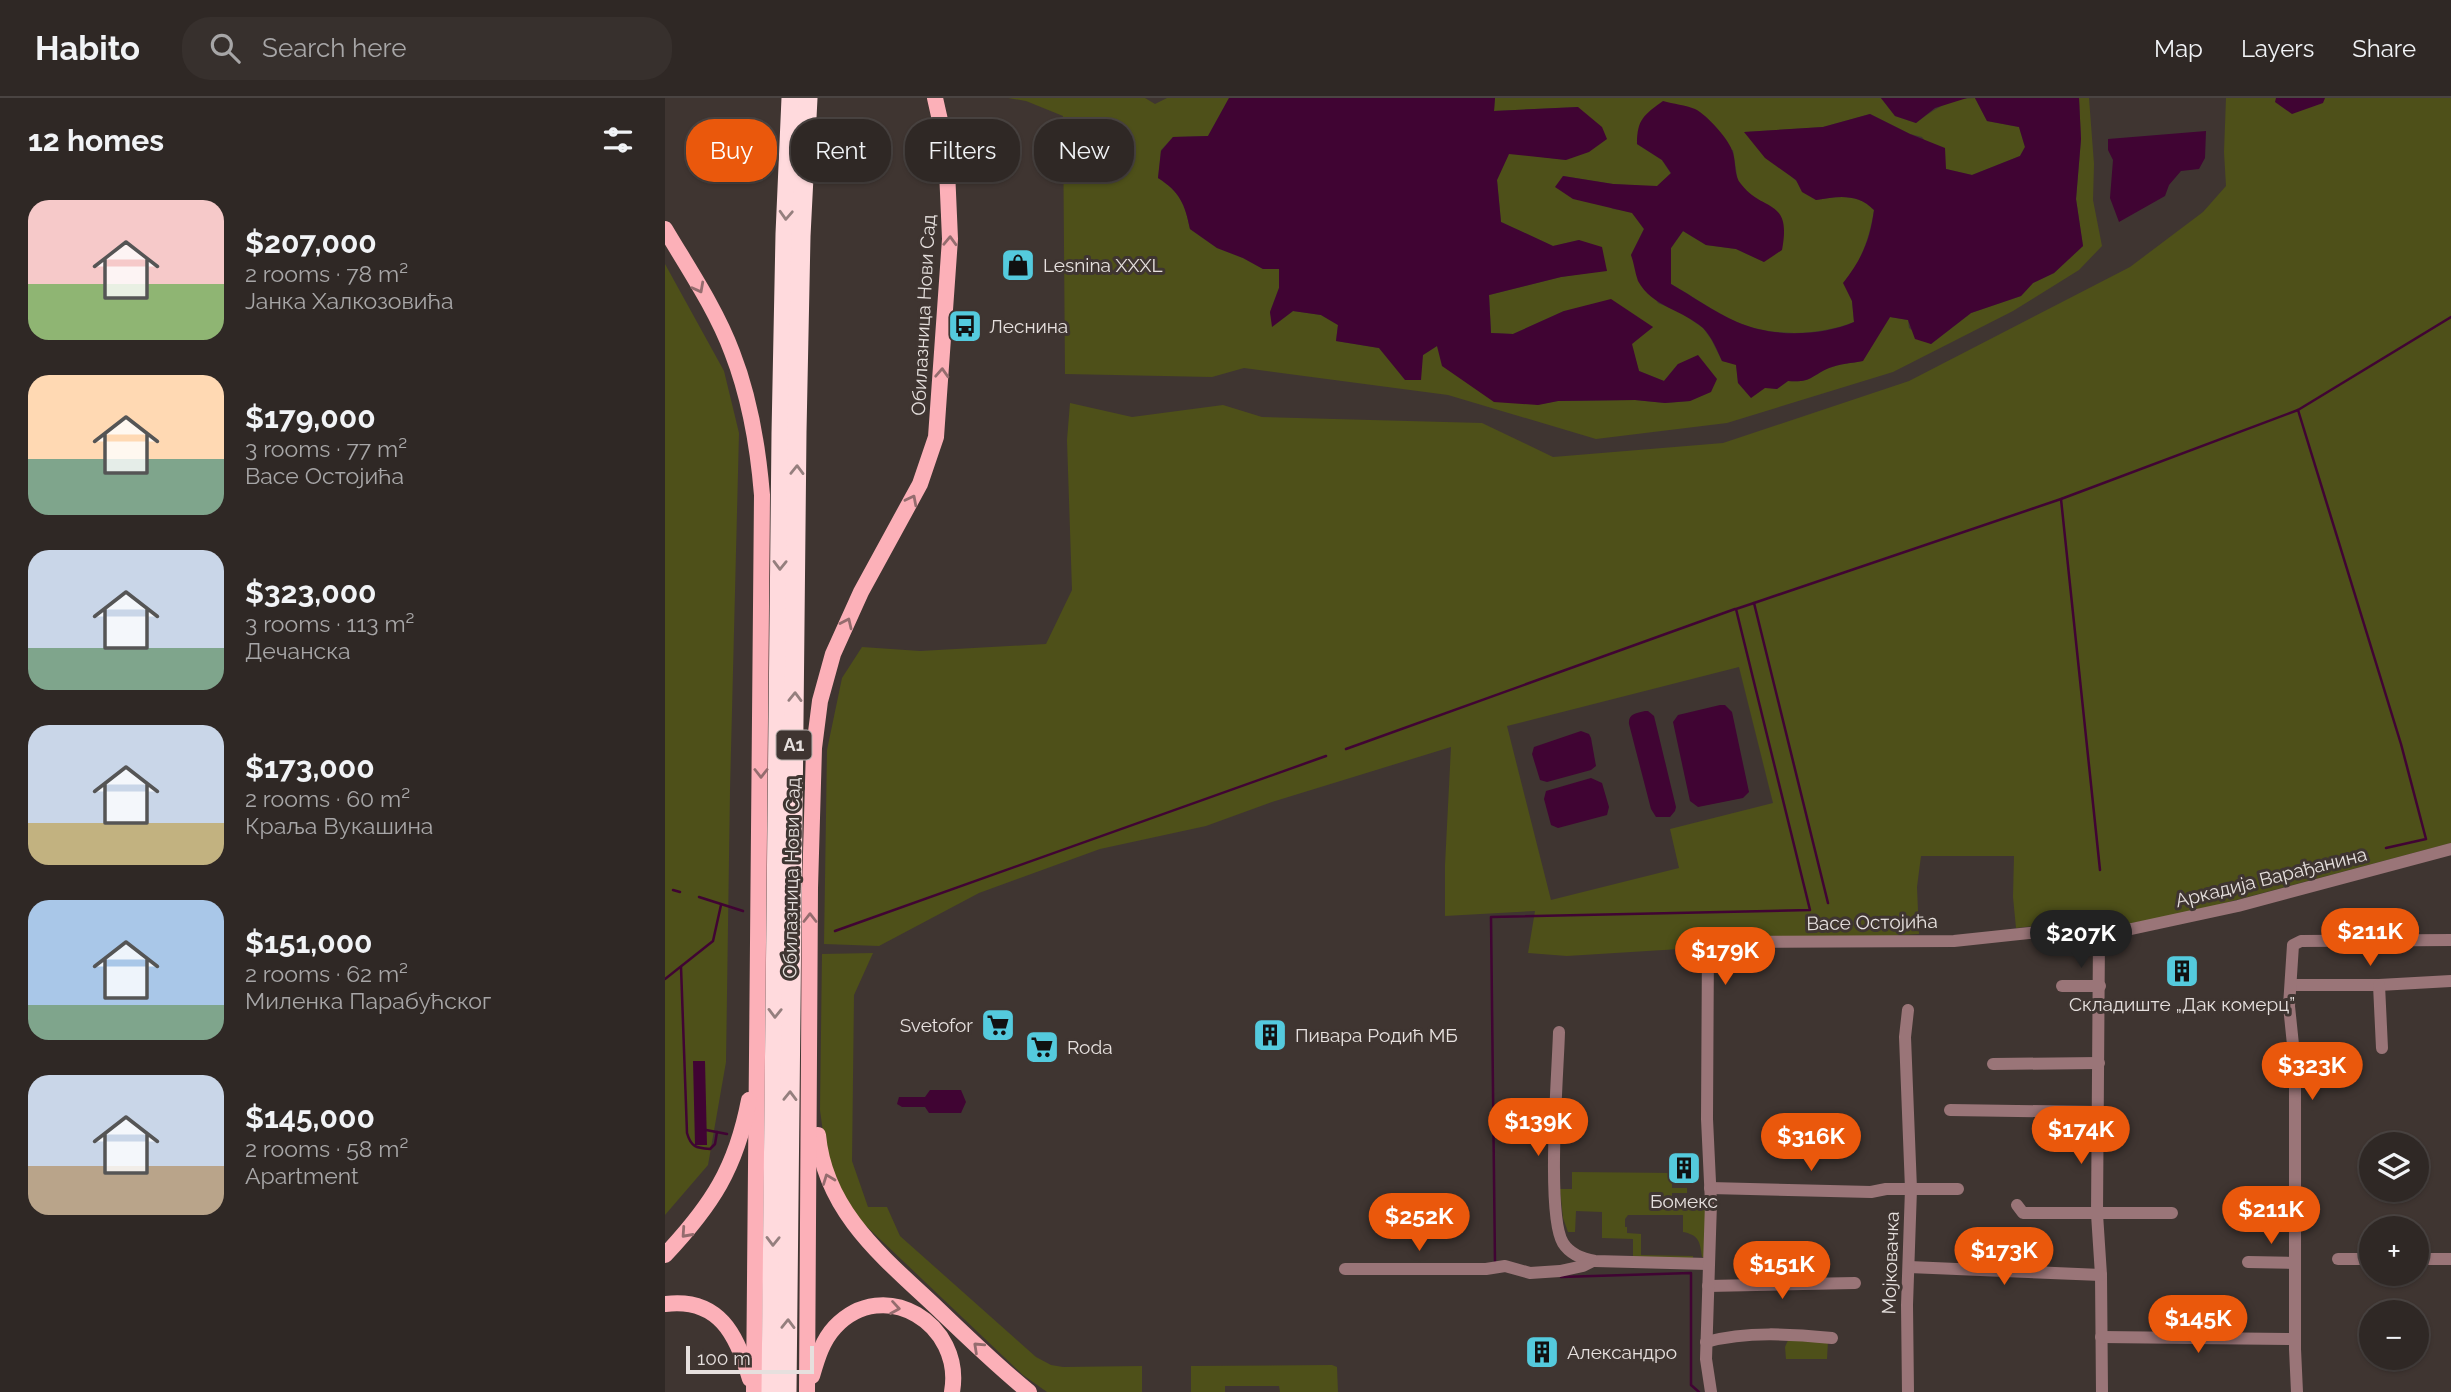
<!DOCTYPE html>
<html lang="en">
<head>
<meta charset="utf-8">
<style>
  :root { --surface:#2f2825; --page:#37302d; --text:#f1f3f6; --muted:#a7a6a7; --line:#4a4442; --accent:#ea580c }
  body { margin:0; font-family:Raleway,sans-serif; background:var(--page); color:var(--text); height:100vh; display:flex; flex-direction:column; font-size:26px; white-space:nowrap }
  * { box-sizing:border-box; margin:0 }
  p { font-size:23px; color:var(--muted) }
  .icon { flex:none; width:38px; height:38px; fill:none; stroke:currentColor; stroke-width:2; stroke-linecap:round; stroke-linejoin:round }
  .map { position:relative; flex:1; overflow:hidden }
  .drawer { display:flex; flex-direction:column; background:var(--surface); width:665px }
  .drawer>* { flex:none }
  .top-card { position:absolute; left:21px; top:21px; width:665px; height:63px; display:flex; gap:14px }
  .tools { position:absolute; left:1694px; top:1034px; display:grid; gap:14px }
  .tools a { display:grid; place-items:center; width:70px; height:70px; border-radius:50%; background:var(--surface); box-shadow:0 2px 5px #0004,0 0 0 2px var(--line); font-size:35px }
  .scale { position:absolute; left:21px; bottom:18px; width:128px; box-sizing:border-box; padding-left:7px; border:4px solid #e6e0de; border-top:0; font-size:19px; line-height:24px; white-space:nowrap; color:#e6e0de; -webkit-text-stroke:5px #3f3531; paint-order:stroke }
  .price { position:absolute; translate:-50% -60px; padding:0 16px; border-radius:24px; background:var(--accent); color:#fff; font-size:23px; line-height:46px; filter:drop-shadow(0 2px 4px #0008) }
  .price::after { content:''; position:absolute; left:50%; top:42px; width:21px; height:16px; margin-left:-10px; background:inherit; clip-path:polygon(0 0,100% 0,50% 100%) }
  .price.selected { background:#222; color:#fff }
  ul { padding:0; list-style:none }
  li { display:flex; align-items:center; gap:21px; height:175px; padding:0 28px }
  li span { display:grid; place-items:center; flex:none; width:196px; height:140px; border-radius:21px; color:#555 }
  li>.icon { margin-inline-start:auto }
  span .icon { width:84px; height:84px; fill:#fffc; stroke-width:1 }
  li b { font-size:30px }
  h2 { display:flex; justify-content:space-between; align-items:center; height:84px; padding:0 28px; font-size:30px }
  .chip { padding:0 24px; border-radius:28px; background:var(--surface); box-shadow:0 2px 5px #0004,0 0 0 2px var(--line); font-size:24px; line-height:63px }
  .chip.selected { background:var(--accent); color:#fff }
  header { display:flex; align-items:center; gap:42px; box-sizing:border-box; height:98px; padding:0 35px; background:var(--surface); border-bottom:2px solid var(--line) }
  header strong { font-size:33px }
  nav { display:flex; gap:38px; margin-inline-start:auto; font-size:24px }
  .search { width:490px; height:63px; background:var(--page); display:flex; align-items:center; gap:18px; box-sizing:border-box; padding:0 24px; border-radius:28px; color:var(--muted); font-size:26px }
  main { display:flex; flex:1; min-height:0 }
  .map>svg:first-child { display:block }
  .green { fill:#4e5019; fill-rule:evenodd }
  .water { fill:#400433 }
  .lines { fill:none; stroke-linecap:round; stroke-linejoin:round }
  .stream { stroke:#400433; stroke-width:2.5 }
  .minor { stroke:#9a7578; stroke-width:12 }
  .major { stroke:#fcb0b8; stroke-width:16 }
  .highway { stroke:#ffdadd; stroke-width:19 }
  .oneway { stroke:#957f7e }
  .oneway2 { stroke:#946c6e }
  .labels { text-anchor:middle; stroke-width:6; stroke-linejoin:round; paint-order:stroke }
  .shield { fill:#3f3531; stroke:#b4adaa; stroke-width:2 }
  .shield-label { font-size:18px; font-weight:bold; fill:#e6e0de }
  .poi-label { font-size:19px; fill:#e6e0de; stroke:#3f3531; text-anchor:start }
  .street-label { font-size:19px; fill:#e6e0de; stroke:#3f3531 }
</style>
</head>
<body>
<header>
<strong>Habito</strong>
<div class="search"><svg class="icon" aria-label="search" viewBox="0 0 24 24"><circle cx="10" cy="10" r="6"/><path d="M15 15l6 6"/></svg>Search here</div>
<nav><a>Map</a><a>Layers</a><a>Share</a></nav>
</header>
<main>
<section class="drawer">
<h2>12 homes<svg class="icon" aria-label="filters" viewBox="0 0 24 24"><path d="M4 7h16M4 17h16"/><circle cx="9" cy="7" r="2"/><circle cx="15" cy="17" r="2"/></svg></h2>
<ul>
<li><span style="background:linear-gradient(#f6c9c9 60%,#8fb573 0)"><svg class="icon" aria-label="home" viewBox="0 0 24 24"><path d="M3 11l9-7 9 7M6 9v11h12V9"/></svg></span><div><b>$207,000</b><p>2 rooms · 78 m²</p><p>Јанка Халкозовића</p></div></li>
<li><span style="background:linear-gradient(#ffd9b3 60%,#7fa58c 0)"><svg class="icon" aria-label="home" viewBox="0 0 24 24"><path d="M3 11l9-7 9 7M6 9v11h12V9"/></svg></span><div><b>$179,000</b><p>3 rooms · 77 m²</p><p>Васе Остојића</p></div></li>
<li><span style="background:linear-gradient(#c9d6e8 70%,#7fa58c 0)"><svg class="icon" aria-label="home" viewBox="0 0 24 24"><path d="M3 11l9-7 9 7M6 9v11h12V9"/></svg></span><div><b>$323,000</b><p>3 rooms · 113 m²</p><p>Дечанска</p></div></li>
<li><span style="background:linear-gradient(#c9d6e8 70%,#c2b280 0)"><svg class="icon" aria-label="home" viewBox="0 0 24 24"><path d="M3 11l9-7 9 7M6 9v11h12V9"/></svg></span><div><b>$173,000</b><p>2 rooms · 60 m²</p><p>Краља Вукашина</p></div></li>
<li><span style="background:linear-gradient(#a9c7e8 75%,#7fa58c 0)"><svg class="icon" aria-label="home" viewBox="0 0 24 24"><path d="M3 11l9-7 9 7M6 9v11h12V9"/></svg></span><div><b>$151,000</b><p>2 rooms · 62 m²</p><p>Миленка Парабућског</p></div></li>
<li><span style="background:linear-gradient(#c9d6e8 65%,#b9a48a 0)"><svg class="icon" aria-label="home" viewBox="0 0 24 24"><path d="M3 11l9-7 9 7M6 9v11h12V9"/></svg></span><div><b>$145,000</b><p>2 rooms · 58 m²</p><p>Apartment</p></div></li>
</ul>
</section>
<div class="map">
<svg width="1786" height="1294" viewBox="0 0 1786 1294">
  <rect width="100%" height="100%" fill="#3f3531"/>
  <g class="green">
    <path d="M343,0H480L490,6L502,0H564L543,38L508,39L496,52L493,80C515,94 520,106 525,131L552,150L578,160L598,171H614V190L605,214L608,228L628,213L656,217L673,227L671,243L714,250L741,282L758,257L772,248L872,307L893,303L970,302L1000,305L1025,303L1045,294L1013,266L999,283L974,273L966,246L988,229L899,213L848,236L826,235L824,197L896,179L942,172L914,142L888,148L836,124L832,82L844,55L901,62L913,9L829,13L830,0H1216L1230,18L1251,25C1269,11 1286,0 1310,0L1322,23L1354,29L1360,49L1355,58L1307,77L1281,71L1257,39L1245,36L1205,16L1158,29L1080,34L1151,102C1173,98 1193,95 1209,112C1204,142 1197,161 1179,185L1187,203L1189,224C1153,238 1107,239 1072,224C1049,214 1028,198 1006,186V150L1018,133L1041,147L1071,151L1099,164L1081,92L1073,84L1068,52L972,46L997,62L1006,76L992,89L948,86L898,78L948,111L967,114L979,131L966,157L993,205L1015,214L1038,230L1046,241L1057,263L1071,266L1073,285L1112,291L1123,283C1146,285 1146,278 1164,270C1174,266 1187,265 1197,263L1225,219L1243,222L1244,230L1266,246L1306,215L1356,198L1368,185L1389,175L1418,148L1411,101L1416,41L1414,0H1424L1429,66L1428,102L1437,148L1414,172L1348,213L1228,274L1062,325L931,341L783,297L579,270L547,279L400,276L398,18L361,3Z"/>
    <path d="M1561,0H1786V745L1518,816L1439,830L1394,825L1351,830L1348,799L1349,758H1256L1252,789L1254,836L902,858L863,855L870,813L780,818V767L786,649L607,704L541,728L435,751L314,795L214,848L159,846L162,652L177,580L197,549L255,553L381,546L407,492L402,342L405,305L467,319L558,307L597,319L817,325L888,359L1058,345L1244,283L1465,169L1538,114L1561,88L1559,54ZM1074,569L1108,705L1005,731L1014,770L886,802L842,628Z"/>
    <polygon points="0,166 59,273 74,335 65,692 61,964 43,1067 0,1117"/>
    <polygon points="208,855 189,897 187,1063 203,1109 222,1109 235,1138 371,1259 386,1267 398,1269 477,1268 477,1294 382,1294 358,1277 198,1125 177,1099 162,1064 155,1012 157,856"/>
    <path d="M907,1074L1007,1075V1090H1022V1095H1007V1105L1042,1107L1039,1159H1037C1035,1144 1034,1137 1018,1134V1117H963L960,1121V1129H962V1135L976,1136V1157L1028,1158V1161L968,1160V1141L937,1140V1114L911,1113L910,1134H903L898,1120L895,1091H907Z"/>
    <polygon points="1124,1240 1163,1243 1162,1261 1121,1261 1120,1249"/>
    <polygon points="667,1267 672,1269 673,1294 615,1294 614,1288 560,1288 560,1294 526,1294 526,1268"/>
  </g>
  <g class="water">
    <path d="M564,0H830L829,13L913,9L937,29L942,41L924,54L901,62L844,56L832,82L836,124L888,148L914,142L937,149L942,173L896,179L824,197L826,235L848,236L899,213L946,201L988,229L967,246L974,273L999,283L1013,266L1033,257L1052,281L1046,294L1025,303L1000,305L970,302L893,303L873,307L829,304L777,268L772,248L758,257L756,282H740L714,250L671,243L673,227L656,217L628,213L607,229L605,214L614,190V171H598L578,160L552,150L525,131C520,106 515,94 493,80L496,53L508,39L543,38Z"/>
    <polygon points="1216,0 1302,0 1270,10 1251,25 1230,18"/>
    <path d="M1310,0H1414L1416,41L1411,101L1418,148L1389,175L1368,185L1356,198L1306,215L1266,246L1250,241L1243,222L1225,219L1198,263C1187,265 1174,266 1164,270C1146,278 1146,285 1123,283L1112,291L1100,290L1086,300L1073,285L1071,267L1057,263C1052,252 1047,239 1038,230C1018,212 987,209 973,183C970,175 969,165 966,157L979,131L967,115L908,101L890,89L898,78L948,86L992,88L1006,75L997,62L972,46C972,21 979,17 998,3C1008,6 1021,7 1030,11C1042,17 1065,42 1068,55C1071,65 1069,79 1076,86C1098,115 1127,99 1117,152L1099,164L1071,151L1041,147L1018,133L1006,150V186C1027,198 1049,214 1072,224C1106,239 1154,239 1189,224L1187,203L1178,185C1197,161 1205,142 1209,112C1193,95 1173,98 1151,102L1137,94L1131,82L1100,60L1079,34L1158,29L1205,16L1245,36L1280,50L1281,71L1307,77L1355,58L1360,49L1354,29L1322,23Z"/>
    <polygon points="1611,0 1660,0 1658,5 1627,16 1610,4"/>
    <polygon points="1541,33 1540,60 1534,71 1516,73 1504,87 1500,98 1454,124 1445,100 1448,62 1443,52 1443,41"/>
    <polygon points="1055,607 1060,607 1067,614 1084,694 1078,700 1033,709 1025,703 1008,624 1013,617"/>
    <path d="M980,613H983L989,618L1011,709L1010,713L1005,719H991L986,711L964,626C963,616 971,615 980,613Z"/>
    <polygon points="916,633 924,636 926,640 931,668 926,672 882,684 875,682 867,656 869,649"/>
    <polygon points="926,680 937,685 944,709 942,717 893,730 886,727 879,701 881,693"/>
    <polygon points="28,963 40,963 42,1047 30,1047"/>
    <polygon points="265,992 296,992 301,1004 296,1015 264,1015 260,1009 237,1009 232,1006 234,999 260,999"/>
  </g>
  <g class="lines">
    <g class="stream">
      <polyline points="1633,312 1736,646 1761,741 1721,750"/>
      <polyline points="1396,401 1435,772"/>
      <polyline points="681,651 1070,511"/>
      <polyline points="8,792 15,794"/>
      <polyline points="34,799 78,813"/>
      <polyline points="1163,805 1089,505 1396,401 1633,312 1786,219"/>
      <polyline points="170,833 661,658"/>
      <path d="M16,869L22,1035C26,1049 31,1050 45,1051L50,1046L52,1034"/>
      <polyline points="0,881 48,843 56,807"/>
      <polyline points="41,1032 62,1036"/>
      <polyline points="830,1165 826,819 1145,812 1071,511 1089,505"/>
      <polyline points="896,1179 1026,1175 1026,1287 1034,1294"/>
    </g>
    <g class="minor">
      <polyline points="1434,838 1432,1116 1436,1177 1437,1294"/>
      <polyline points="1626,887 1714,887 1786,883"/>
      <polyline points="1714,887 1717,950"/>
      <polyline points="1397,888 1435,888"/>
      <path d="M894,934C893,973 881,1118 898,1145C905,1156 918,1161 930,1163L1043,1166"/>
      <polyline points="1328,966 1434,965"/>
      <polyline points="1285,1012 1433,1014"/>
      <polyline points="1045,1090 1206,1094 1221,1091 1293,1091"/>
      <polyline points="1352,1107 1358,1115 1507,1115"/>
      <polyline points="1673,1161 1706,1161"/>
      <polyline points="1752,1161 1786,1161"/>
      <polyline points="1583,1164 1630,1165"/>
      <polyline points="1244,1169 1436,1177"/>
      <polyline points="680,1171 821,1171 840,1168 865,1175 895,1173 918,1168 928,1163"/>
      <polyline points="1043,1188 1190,1185"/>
      <polyline points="1436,1239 1630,1241"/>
      <path d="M1041,1244C1082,1233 1126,1236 1167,1240"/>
      <polyline points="1046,1294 1041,1261 1046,1105 1042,1021 1043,844 1289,843 1392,832 1411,832 1434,838 1573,808 1786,751"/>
      <polyline points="1243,1294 1242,1207 1246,1091 1240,939 1243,912"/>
      <polyline points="1632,1294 1630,1251 1630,966 1624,908 1628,847 1636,843 1786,842"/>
    </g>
    <g class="major">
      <path d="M0,131C23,170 51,211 67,254C85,300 93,348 97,397L89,1294"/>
      <path d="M153,1037C160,1114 220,1161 272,1210C302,1239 332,1268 364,1294"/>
      <path d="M0,1157C47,1107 71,1070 84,1002"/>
      <path d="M0,1206C54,1199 72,1237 85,1281"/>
      <path d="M147,1278C152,1261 157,1243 170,1229C219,1177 299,1226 287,1294"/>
      <polyline points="142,1294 145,790 149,650 155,603 168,556 196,494 255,386 271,339 285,141 281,49 270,0"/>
    </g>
    <g class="highway">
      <polyline points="106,1294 116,336 120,136 126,0"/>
      <polyline points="122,1294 132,334 136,138 143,0"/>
    </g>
  </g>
  <defs><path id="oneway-chevron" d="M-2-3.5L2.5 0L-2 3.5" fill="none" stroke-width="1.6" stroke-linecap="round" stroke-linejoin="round" transform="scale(1.75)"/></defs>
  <g class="oneway">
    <use href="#oneway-chevron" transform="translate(121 117) rotate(93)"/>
    <use href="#oneway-chevron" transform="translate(132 372) rotate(-89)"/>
    <use href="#oneway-chevron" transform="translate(115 467) rotate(91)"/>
    <use href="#oneway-chevron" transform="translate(130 599) rotate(-89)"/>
    <use href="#oneway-chevron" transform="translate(110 915) rotate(91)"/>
    <use href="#oneway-chevron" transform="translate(125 998) rotate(-89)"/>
    <use href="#oneway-chevron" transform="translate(108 1143) rotate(91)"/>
    <use href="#oneway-chevron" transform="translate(123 1226) rotate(-89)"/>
  </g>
  <g class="oneway2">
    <use href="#oneway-chevron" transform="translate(285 143) rotate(-88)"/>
    <use href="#oneway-chevron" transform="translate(34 190) rotate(62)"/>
    <use href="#oneway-chevron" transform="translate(277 275) rotate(-87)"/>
    <use href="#oneway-chevron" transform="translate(247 402) rotate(-63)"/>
    <use href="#oneway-chevron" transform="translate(182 525) rotate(-65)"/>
    <use href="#oneway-chevron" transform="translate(96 675) rotate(90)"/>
    <use href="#oneway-chevron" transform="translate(145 820) rotate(-90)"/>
    <use href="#oneway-chevron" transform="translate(163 1081) rotate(-111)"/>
    <use href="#oneway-chevron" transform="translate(21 1135) rotate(132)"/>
    <use href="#oneway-chevron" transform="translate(230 1210) rotate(9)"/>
    <use href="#oneway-chevron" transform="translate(313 1249) rotate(-137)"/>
  </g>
  <defs>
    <g id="shop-square" transform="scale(1.75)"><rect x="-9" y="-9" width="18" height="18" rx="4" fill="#54cadd" stroke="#3f3531"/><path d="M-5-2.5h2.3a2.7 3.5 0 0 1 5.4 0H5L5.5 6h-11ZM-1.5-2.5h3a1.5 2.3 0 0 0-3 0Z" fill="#111"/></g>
    <g id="bus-square" transform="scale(1.75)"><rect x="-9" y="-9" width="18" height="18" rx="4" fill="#54cadd" stroke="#3f3531"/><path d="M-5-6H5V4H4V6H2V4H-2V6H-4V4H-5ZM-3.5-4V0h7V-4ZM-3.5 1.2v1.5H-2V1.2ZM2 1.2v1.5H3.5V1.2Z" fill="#111"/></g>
    <g id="building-square" transform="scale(1.75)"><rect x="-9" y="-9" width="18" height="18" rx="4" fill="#54cadd" stroke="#3f3531"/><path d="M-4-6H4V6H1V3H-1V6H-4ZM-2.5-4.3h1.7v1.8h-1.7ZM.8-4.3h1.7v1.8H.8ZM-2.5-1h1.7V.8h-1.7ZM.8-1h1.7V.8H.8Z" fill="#111"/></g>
    <g id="supermarket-square" transform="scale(1.75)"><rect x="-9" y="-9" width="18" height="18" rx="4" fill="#54cadd" stroke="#3f3531"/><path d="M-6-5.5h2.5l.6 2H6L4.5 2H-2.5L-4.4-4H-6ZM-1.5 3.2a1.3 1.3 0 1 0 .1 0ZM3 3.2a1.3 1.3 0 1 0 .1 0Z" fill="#111"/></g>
  </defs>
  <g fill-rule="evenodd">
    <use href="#shop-square" x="353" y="167"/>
    <use href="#bus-square" x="300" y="228"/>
    <use href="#building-square" x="1517" y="873"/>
    <use href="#supermarket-square" x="333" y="927"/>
    <use href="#building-square" x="605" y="937"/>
    <use href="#supermarket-square" x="377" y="949"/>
    <use href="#building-square" x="1019" y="1070"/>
    <use href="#building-square" x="877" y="1254"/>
  </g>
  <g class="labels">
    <rect class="shield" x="111.5" y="632.5" width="35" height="29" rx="5"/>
    <g class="shield-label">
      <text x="129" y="653">A1</text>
    </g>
    <g class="poi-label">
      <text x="378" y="174">Lesnina XXXL</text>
      <text x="324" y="235">Леснина</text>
      <text x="1517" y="913" text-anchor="middle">Складиште „Дак комерц”</text>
      <text x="308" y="934" text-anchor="end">Svetofor</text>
      <text x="630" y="944">Пивара Родић МБ</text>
      <text x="402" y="956">Roda</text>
      <text x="1019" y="1110" text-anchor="middle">Бомекс</text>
      <text x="902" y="1261">Александро</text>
    </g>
    <g class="street-label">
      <text transform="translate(258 217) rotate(-87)" y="7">Обилазница Нови Сад</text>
      <text transform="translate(1606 779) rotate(-14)" y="7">Аркадија Варађанина</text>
      <text transform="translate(126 780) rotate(-89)" y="7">Обилазница Нови Сад</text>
      <text transform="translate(1207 824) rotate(-1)" y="7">Васе Остојића</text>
      <text transform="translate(1225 1165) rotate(-88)" y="7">Мојковачка</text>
    </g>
  </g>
</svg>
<div class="tools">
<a><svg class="icon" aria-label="layers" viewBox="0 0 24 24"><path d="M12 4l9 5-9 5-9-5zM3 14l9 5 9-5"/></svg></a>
<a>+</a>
<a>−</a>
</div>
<div class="scale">100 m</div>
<b class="price" style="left:1705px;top:870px">$211K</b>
<b class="price selected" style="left:1416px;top:872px">$207K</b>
<b class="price" style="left:1060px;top:889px">$179K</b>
<b class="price" style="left:1647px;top:1004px">$323K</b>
<b class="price" style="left:873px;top:1060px">$139K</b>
<b class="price" style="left:1416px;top:1068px">$174K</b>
<b class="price" style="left:1146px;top:1075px">$316K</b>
<b class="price" style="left:1606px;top:1148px">$211K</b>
<b class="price" style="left:754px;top:1155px">$252K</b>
<b class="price" style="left:1339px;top:1189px">$173K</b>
<b class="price" style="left:1117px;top:1203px">$151K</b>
<b class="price" style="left:1533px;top:1257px">$145K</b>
<div class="top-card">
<a class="chip selected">Buy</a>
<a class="chip">Rent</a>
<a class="chip">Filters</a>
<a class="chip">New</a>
</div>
</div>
</main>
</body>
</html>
